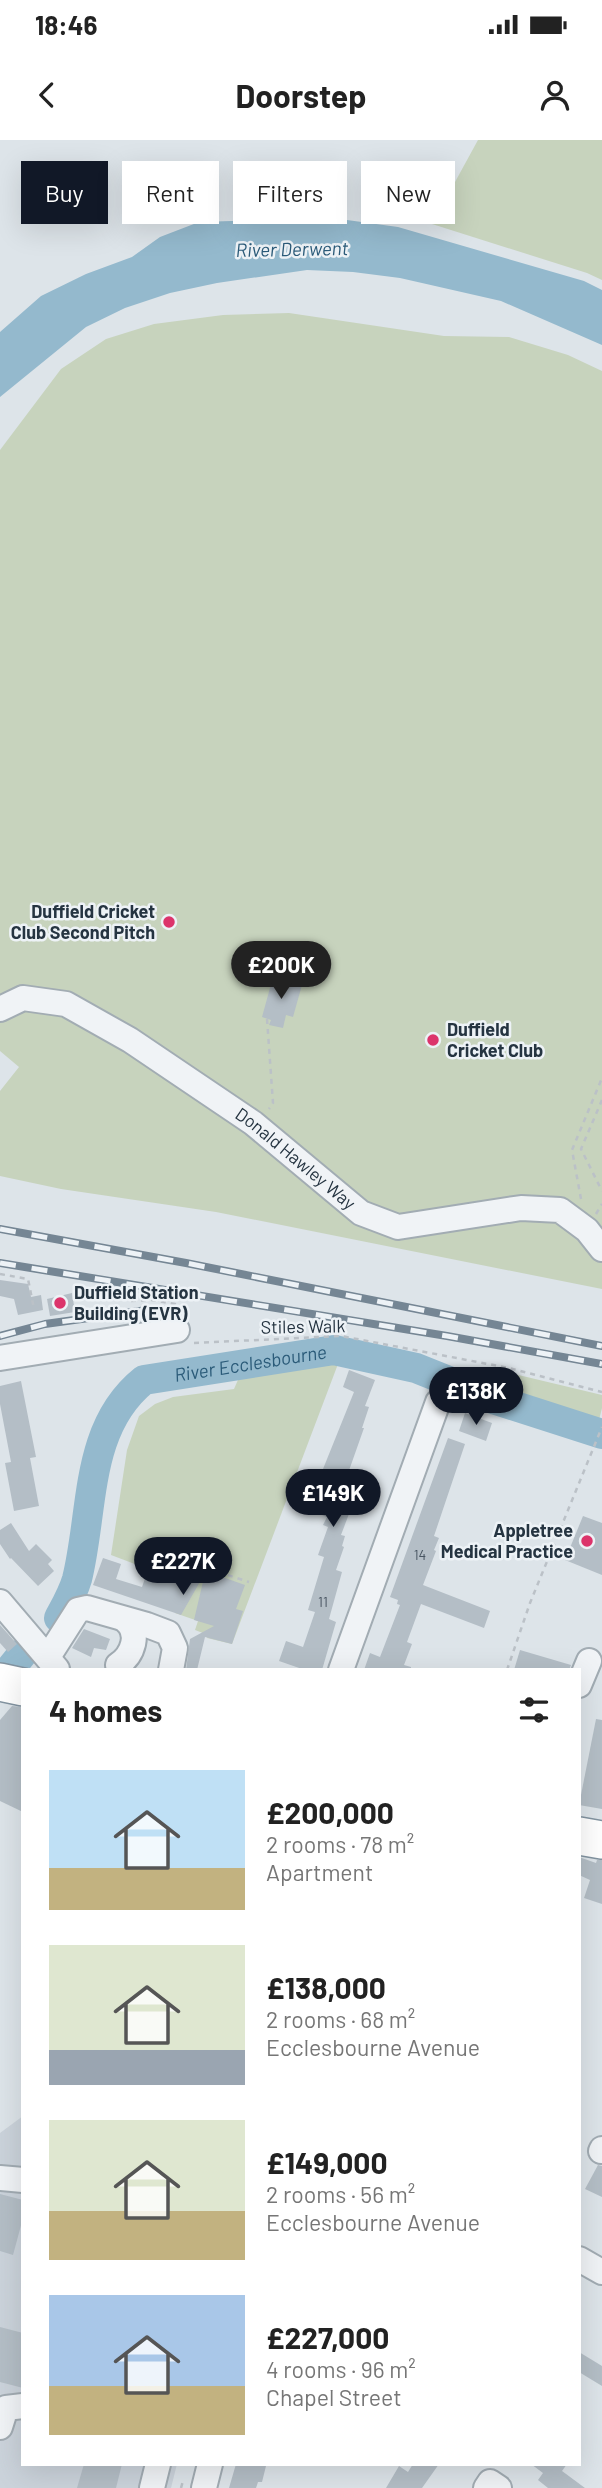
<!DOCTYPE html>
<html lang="en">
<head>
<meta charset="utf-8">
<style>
  :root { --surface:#fff; --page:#f2f2f2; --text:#222; --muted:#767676; --accent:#111827 }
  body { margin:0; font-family:Barlow,sans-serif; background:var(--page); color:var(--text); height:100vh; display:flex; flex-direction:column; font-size:26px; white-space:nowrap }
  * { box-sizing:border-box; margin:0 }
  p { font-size:23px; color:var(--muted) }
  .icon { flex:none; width:38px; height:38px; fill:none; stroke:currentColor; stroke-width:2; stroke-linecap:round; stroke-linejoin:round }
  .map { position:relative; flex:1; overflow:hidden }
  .details { position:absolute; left:21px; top:1528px; width:560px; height:798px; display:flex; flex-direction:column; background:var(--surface); border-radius:0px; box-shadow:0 7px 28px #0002 }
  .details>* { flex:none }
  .hud { position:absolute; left:21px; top:21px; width:560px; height:63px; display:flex; gap:14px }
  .price { position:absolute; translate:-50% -60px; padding:0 16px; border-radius:24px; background:var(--accent); color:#fff; font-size:23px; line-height:46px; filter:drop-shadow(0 2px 4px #0008) }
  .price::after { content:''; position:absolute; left:50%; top:42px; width:21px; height:16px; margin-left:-10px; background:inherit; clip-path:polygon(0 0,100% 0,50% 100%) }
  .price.current { background:#222; color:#fff }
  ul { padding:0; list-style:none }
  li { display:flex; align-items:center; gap:21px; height:175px; padding:0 28px }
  li span { display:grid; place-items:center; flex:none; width:196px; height:140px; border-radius:0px; color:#555 }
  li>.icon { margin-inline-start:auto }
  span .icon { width:84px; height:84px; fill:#fffc; stroke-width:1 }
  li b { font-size:30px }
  h2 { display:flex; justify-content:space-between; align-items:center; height:84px; padding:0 28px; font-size:30px }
  .tag { padding:0 24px; border-radius:0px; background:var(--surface); box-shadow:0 7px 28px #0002; font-size:24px; line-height:63px }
  .tag.current { background:var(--accent); color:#fff }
  .status { display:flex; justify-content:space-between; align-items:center; height:49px; padding:0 35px; background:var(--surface); direction:ltr }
  .status svg { height:19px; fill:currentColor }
  header { display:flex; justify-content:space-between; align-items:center; height:91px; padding:0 28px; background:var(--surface); font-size:32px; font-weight:700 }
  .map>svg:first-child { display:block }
  .built { fill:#cbd3db }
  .green { fill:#c7d3bd }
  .water { fill:#94b9cd }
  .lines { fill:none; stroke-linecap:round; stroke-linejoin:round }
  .river { stroke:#94b9cd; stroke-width:30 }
  .building { fill:#b4bec6 }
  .minor-casing { stroke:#a2acb3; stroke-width:28 }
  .highway-casing { stroke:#8394a1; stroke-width:40 }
  .path { stroke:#bbc1c7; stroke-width:2.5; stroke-dasharray:5 5; stroke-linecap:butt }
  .minor { stroke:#f0f3f6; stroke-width:24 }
  .highway { stroke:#fff; stroke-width:37 }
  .rail-casing { stroke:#758694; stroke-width:8 }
  .rail { stroke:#edf2f6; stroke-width:5; stroke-dasharray:16; stroke-linecap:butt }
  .poi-dot { fill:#dc346b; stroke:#edf2f6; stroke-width:2.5 }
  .labels { text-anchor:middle; stroke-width:5; stroke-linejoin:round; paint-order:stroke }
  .number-label { font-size:14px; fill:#495662 }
  .poi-label { font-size:18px; font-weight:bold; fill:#253441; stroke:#edf2f6; text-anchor:end }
  .street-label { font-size:18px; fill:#253441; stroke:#edf2f6 }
  .water-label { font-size:19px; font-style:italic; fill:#2b5b79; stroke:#edf2f6 }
</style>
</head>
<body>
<div class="status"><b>18:46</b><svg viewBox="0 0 49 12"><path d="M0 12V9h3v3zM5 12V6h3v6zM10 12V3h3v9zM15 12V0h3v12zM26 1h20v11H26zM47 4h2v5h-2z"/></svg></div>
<header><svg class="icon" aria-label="back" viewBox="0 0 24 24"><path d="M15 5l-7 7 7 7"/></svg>Doorstep<svg class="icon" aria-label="person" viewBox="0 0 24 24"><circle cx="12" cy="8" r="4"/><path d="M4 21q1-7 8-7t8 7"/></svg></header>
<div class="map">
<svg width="602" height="2348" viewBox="0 0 602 2348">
  <rect width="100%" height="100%" fill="#dde4e9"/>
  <polygon class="built" points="23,1976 23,2324 177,2324 171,2348 0,2348 0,1993"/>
  <g class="green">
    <polygon points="478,0 602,0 602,140 587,133 432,84"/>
    <polygon points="289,173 444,196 509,197 568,215 602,231 602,1149 216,1072 61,1049 0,1036 0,951 19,927 0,911 0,310 61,229 106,199 154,184 223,175"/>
    <polygon points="338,1224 232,1504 207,1498 208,1495 195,1490 198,1481 175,1473 182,1455 148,1429 111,1415 127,1310 139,1276 155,1264 173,1257 234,1249 241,1233"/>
    <polygon points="506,1232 602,1255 602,1268 598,1284 506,1255"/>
  </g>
  <polygon class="water" points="302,79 347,80 398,87 584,141 602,150 602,205 501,161 400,138 353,132 307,130 217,143 170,153 125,168 86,187 0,257 0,192 41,156 86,134 132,117 160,97 199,82"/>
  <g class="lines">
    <g class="river">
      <path id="s1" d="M59,1478C66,1465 73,1453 77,1439C94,1371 84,1288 144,1240L334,1210L416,1228L496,1260L602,1294"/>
      <polyline points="11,1528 23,1513"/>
    </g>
  </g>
  <g class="building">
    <polygon points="273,837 302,845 293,877 286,875 283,888 269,885 271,880 262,877"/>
    <polygon points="0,1140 28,1144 31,1157 41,1155 43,1170 18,1175 14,1159 0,1156"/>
    <polygon points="72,1153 75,1172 50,1176 47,1159"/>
    <polygon points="349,1230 375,1240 365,1266 369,1267 362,1288 364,1288 346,1339 355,1342 351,1356 355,1358 341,1395 345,1396 342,1406 344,1407 336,1430 342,1432 329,1479 336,1482 322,1530 305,1530 279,1521 286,1501 303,1507 315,1472 308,1470 324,1417 318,1415 328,1387 323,1385 327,1377 317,1373 333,1332 323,1329 354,1252 343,1247"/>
    <polygon points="21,1241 36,1317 30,1318 39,1366 14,1371 5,1323 11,1322 0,1264 0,1246"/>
    <polygon points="465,1273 492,1283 486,1301 459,1291"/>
    <polygon points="448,1298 465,1304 434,1396 439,1398 434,1410 436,1411 423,1445 490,1471 484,1488 421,1464 407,1502 412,1504 404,1525 411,1527 411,1530 364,1530 370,1513 380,1517 400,1465 397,1464 398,1460 390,1457"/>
    <polygon points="583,1376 602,1383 602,1435 565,1420"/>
    <polygon points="11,1383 29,1411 36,1404 52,1420 48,1424 54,1431 38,1446 11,1418 10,1419 0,1404 0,1390"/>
    <polygon points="154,1413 245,1445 236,1469 243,1471 232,1504 205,1497 197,1530 186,1530 190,1499 214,1486 194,1480 205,1433 181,1475 93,1445 103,1418 121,1424 116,1439 142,1447"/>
    <polygon points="0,1485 17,1504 8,1512 0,1503"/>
    <polygon points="84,1489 110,1499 106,1510 94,1508 91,1517 72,1508"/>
    <polygon points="520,1510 571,1525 569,1530 514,1530"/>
    <polygon points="12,1566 23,1567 23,1672 0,1661 0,1580"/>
    <polygon points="596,1579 602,1580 602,1669 579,1665"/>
    <polygon points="579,1717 596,1723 597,1720 602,1720 602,1764 584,1758 590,1740 579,1735"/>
    <polygon points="598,2025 602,2026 602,2057 585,2049"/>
    <polygon points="0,2054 23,2060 23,2078 13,2115 0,2111"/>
    <polygon points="0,2187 23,2193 23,2248 0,2242"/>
    <polygon points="579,2212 602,2226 602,2246 579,2232"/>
    <polygon points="84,2324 122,2324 116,2348 77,2348"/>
    <polygon points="236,2324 266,2326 262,2342 258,2342 256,2348 229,2348"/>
    <polygon points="413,2324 439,2324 422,2348 386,2348 399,2326 408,2332"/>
    <polygon points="531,2324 567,2324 562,2331 585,2348 548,2348 538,2340 543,2333"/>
  </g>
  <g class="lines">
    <g class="minor-casing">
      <g id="minor">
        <path id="s2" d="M0,869L23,858L66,864L130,900L253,983L361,1073L398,1087L521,1068L560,1070L587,1090L602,1109"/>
        <polyline points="0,1218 177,1190"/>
        <polyline points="0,1462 57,1529"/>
        <polyline points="48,1517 78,1470 87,1468 147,1485 168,1493 175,1508 171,1530"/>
        <path d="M118,1525C133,1515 141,1493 125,1480"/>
        <polyline points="341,1530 438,1262"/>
        <polyline points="579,1545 589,1521"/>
        <polyline points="601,2011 602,2009"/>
        <polyline points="0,2038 23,2040"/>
        <polyline points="579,2119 602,2132"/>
        <polyline points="0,2287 6,2268 23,2266"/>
        <polyline points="152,2348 158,2324"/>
        <polyline points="204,2348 210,2324"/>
        <polyline points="486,2348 490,2342 499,2348"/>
      </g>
    </g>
    <g class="highway-casing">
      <g id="highway">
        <polyline points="0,1542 23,1547"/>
        <polyline points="579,1696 602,1700"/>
      </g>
    </g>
    <g class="path">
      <polyline points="267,879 273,963 269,969"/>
      <polyline points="602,960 581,1009 602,1051"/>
      <polyline points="581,1059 572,1010 602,938"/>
      <polyline points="596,1074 602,1064"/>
      <polyline points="0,1134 28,1139 34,1169"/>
      <polyline points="131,1161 152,1160 175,1164 176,1172"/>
      <polyline points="194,1203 341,1196 509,1228 602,1252"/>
      <polyline points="152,1410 249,1442"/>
      <polyline points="507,1530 530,1463 602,1287"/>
      <polyline points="181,2348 183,2341"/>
    </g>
    <use href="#minor" class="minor"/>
    <use href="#highway" class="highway"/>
    <g class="rail-casing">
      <g id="rail">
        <polyline points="0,1089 186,1123 602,1206"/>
        <polyline points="0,1123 447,1196 602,1224"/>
        <polyline points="0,1196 45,1184 147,1170"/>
      </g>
    </g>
    <use href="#rail" class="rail"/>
  </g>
  <g class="poi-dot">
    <circle cx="169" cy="782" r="7"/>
    <circle cx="433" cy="900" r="7"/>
    <circle cx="60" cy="1163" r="7"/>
    <circle cx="587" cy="1401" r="7"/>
  </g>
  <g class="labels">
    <g class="number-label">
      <text x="420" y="1420">14</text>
      <text x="323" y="1467">11</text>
    </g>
    <g class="poi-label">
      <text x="155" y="778">Duffield Cricket<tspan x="155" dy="21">Club Second Pitch</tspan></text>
      <text x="447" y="896" text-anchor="start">Duffield<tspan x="447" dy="21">Cricket Club</tspan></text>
      <text x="74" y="1159" text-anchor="start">Duffield Station<tspan x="74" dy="21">Building (EVR)</tspan></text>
      <text x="573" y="1397">Appletree<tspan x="573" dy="21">Medical Practice</tspan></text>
    </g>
    <g class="street-label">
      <text dy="6" stroke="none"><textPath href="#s2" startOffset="346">Donald Hawley Way</textPath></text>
      <text transform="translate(303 1187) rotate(-1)" y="6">Stiles Walk</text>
    </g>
    <g class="water-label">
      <text transform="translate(292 109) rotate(-1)" y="7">River Derwent</text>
      <text dy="7" stroke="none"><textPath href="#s1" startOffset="366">River Ecclesbourne</textPath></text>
    </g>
  </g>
</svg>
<b class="price current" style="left:281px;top:861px">£200K</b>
<b class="price" style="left:476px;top:1287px">£138K</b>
<b class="price" style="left:333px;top:1389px">£149K</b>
<b class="price" style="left:183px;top:1457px">£227K</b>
<div class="hud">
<a class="tag current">Buy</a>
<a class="tag">Rent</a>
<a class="tag">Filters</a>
<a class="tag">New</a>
</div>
<section class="details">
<h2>4 homes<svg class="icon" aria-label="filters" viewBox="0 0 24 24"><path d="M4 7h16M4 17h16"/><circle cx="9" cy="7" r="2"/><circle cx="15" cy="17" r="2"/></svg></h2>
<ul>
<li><span style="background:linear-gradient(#bfe0f5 70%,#c2b280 0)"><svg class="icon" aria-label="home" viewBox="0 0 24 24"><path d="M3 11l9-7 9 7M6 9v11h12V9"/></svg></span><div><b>£200,000</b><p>2 rooms · 78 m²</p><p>Apartment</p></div></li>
<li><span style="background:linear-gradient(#dfe7d0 75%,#9aa5b1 0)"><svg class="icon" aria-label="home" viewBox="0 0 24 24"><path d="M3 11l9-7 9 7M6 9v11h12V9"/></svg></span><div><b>£138,000</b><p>2 rooms · 68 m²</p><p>Ecclesbourne Avenue</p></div></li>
<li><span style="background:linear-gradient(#dfe7d0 65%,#c2b280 0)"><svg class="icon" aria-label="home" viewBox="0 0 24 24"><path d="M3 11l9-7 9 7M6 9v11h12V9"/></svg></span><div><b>£149,000</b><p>2 rooms · 56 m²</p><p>Ecclesbourne Avenue</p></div></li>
<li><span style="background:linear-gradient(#a9c7e8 65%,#c2b280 0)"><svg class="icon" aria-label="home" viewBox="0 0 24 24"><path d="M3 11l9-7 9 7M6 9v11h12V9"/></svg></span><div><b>£227,000</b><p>4 rooms · 96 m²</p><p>Chapel Street</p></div></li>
</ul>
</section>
</div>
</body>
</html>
